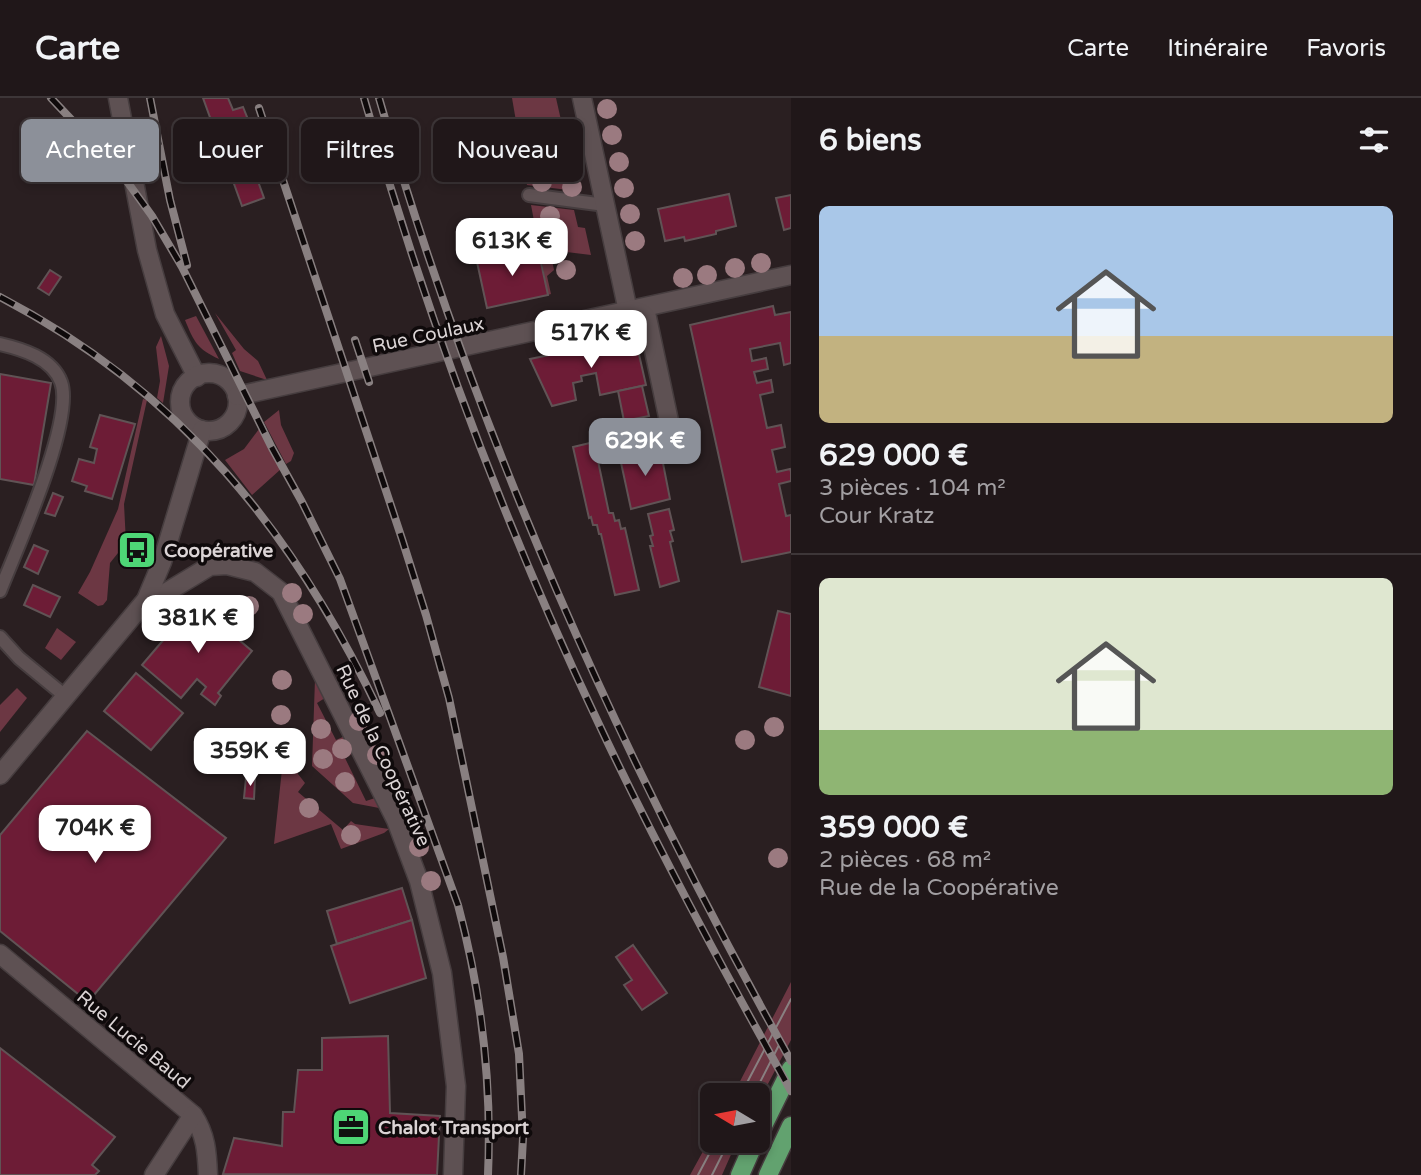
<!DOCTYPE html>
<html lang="fr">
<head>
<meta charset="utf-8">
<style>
  :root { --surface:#201719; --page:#282022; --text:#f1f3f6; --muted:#a29fa2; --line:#3d3638; --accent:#8c9099 }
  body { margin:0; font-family:"Varela Round",sans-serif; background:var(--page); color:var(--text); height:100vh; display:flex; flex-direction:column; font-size:26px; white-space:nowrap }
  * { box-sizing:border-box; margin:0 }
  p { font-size:23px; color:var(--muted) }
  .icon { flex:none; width:38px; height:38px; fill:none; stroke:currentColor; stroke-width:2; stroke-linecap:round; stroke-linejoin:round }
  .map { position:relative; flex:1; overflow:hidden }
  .panel { display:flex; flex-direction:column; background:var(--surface); width:630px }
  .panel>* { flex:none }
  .banner { position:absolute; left:21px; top:21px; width:665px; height:63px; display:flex; gap:14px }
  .needle { width:46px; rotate:280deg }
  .controls { position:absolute; left:700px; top:985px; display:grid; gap:14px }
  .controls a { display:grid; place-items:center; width:70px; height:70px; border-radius:10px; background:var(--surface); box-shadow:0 4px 10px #0003,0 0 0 2px var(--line); font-size:35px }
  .price { position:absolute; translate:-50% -60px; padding:0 16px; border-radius:14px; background:#fff; color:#222; font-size:23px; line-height:46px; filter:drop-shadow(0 2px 4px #0008) }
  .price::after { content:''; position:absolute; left:50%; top:42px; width:21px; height:16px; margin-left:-10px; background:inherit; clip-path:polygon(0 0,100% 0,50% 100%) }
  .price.on { background:var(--accent); color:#fff }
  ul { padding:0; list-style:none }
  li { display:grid; align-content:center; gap:14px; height:371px; padding:0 28px }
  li+li { border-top:2px solid var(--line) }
  li span { display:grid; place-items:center; height:217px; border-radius:10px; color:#555 }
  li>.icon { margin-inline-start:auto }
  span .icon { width:126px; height:126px; fill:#fffc; stroke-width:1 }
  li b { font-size:30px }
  h2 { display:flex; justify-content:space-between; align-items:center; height:84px; padding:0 28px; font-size:30px }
  .pill { padding:0 24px; border-radius:10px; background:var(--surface); box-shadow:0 4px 10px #0003,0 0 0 2px var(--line); font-size:24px; line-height:63px }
  .pill.on { background:var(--accent); color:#fff }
  header { display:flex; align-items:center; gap:42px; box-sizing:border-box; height:98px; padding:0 35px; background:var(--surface); border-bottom:2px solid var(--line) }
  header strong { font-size:33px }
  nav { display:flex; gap:38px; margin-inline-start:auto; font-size:24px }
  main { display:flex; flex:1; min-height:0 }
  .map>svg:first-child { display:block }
  .green { fill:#6c3743 }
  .building { fill:#6d1c36; stroke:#605355; stroke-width:2 }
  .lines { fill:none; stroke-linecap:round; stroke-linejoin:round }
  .lane-casing { stroke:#463d3f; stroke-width:16 }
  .street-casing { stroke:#463d3f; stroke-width:21 }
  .primary-casing { stroke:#463d3f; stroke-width:21 }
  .lane { stroke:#5e5153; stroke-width:12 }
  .street { stroke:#5e5153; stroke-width:18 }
  .primary { stroke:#62a26f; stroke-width:18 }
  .tram { stroke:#898081; stroke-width:2 }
  .rail-casing { stroke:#898081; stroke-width:8 }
  .rail { stroke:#0f0a0b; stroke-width:5; stroke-dasharray:16; stroke-linecap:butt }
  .tree { fill:#9b7a80 }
  .labels { text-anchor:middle; stroke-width:7; stroke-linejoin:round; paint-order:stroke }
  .street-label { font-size:19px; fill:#dbd4d5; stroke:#0f0a0b }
  .poi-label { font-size:19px; font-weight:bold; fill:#dbd4d5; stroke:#0f0a0b; text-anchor:start }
</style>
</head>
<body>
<header>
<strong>Carte</strong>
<nav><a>Carte</a><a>Itinéraire</a><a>Favoris</a></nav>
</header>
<main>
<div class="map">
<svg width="791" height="1077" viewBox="0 0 791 1077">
  <rect width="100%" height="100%" fill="#2a1f21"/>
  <g class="green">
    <polygon points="512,0 556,0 577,93 527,87"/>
    <polygon points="531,107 574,112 578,129 585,130 591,157 550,152 554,172 547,178 551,196 548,197"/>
    <polygon points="215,215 244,251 258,263 267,282 240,273 232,255 236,252"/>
    <path d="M196,218L219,261C197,251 194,244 185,222Z"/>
    <polygon points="161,238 169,268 163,305 157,300 160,283 156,249"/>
    <polygon points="143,301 147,302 124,406 126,445 110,465 107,502 103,507 98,508 78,495 90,474 118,411"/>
    <polygon points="279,312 281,327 294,355 291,363 286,366 264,324"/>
    <polygon points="259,331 281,371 252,397 225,362 244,351"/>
    <polygon points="57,530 76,544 61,562 45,550"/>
    <polygon points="315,581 325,600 317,605 336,642 345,638 353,655 345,660 366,703 375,700 379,710 353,705 312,668"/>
    <polygon points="17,590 27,600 0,634 0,607"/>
    <polygon points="283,662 295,663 298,676 305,685 298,694 343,732 351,723 355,726 389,731 384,735 341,751 331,726 274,746"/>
    <polygon points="791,884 791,942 758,1005 758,998 733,997"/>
    <polygon points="712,1037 712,1043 737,1043 722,1077 690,1077"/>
  </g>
  <g class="building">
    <polygon points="203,0 228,0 233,12 243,9 249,24 238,28 264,100 242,108"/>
    <polygon points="318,40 324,67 313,69 307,43"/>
    <polygon points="729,96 736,128 716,133 716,136 685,143 684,139 665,143 658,111"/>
    <polygon points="791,97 791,130 784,132 776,100"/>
    <polygon points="538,151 548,197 487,210 477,164"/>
    <polygon points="50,172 61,179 49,197 38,190"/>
    <polygon points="773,208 775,217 791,214 791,265 784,267 780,245 750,251 752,263 766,260 768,271 754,274 757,285 771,282 773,294 760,297 767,330 781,327 785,349 772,352 777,374 790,371 791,374 791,383 779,386 786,418 791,417 791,454 742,464 690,227"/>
    <polygon points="635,239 646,287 600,297 596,275 581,278 582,283 573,285 576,302 552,308 530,261"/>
    <polygon points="0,276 51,285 34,387 0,381"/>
    <polygon points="642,288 649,318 624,323 618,293"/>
    <polygon points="100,317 135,326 112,401 85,393 87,388 72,383 79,361 94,365 97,351 90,349"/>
    <polygon points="648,324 651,335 635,339 633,328"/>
    <polygon points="594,344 609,415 613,415 615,423 619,422 621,431 625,430 639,492 615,497 601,436 599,436 597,427 593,427 591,419 589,420 573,349"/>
    <polygon points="660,350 670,401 631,411 620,360"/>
    <polygon points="53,395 63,399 55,418 45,415"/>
    <polygon points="669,411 674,432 670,433 673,443 670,444 679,483 660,489 650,448 653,448 650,438 653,437 648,416"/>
    <polygon points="34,447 48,453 38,476 24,469"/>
    <polygon points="33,487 60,499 50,519 24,507"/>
    <polygon points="195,505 252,553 218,595 221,598 215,607 201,596 206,589 197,581 181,600 142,567"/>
    <polygon points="778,513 791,516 791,598 759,589"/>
    <polygon points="136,575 183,615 151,652 104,613"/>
    <polygon points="87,633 226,740 88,904 0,833 0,737"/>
    <polygon points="246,680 255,680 254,701 244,700"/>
    <polygon points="402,790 412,822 337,846 327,813"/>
    <polygon points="412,822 426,880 350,905 331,848"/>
    <polygon points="633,847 667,895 642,912 624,887 632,882 616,859"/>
    <polygon points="388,938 390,1015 440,1018 437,1077 223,1076 234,1040 282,1048 283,1014 294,1014 298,972 322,972 322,940"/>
    <polygon points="0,950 115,1039 92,1067 99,1073 95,1077 0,1077"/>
  </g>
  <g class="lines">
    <g class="lane-casing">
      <g id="lane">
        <polyline points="529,97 605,107"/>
        <path d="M0,246C22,251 52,260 61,284C75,322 16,452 0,493"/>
        <polyline points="0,539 19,560 65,598"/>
      </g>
    </g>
    <g class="street-casing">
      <g id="street">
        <polyline points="118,0 147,152 165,216 197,279"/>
        <polyline points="582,0 628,213"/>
        <polyline points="645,210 673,342"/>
        <circle cx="209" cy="304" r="29"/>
        <polyline points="237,298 791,177"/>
        <polyline points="146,502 162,497 210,468 227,467 255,474 281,494 396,722 419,783 442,875 456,988 453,1077"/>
        <polyline points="0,677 146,502 162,464 202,332"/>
        <path d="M0,856L193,1017C206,1037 207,1054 208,1077"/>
        <polyline points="154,1077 193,1017"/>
      </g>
    </g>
    <g class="primary-casing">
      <g id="primary">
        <polyline points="758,1038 791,971"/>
        <polyline points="740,1077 755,1043"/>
        <polyline points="768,1077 791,1028"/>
      </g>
    </g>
    <use href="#lane" class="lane"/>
    <use href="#street" class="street"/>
    <use href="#primary" class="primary"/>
    <g class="tram">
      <polyline points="740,998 791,901"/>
      <polyline points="753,998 780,945"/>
      <polyline points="698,1077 716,1043"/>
      <polyline points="712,1077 729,1043"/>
    </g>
    <g class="rail-casing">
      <g id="rail">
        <path d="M51,0L118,71L152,118L182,169L272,350L302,404L340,481L458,807C482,897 492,984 488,1077"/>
        <polyline points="150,0 170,102 187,167"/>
        <path d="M364,0C425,213 502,422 597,622C656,748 723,871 791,993"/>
        <path d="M379,0C476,338 620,657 791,963"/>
        <polyline points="259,10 402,441 426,517 449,600 503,859 519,956 523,1040 521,1077"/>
        <path d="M0,199C180,293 294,433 380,615"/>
        <polyline points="355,242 369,284"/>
      </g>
    </g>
    <use href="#rail" class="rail"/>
  </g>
  <g class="tree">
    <circle cx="607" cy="11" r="10"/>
    <circle cx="612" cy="37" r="10"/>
    <circle cx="543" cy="50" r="10"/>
    <circle cx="619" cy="64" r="10"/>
    <circle cx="542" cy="84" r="10"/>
    <circle cx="572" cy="89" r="10"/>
    <circle cx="624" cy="90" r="10"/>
    <circle cx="630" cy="116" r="10"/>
    <circle cx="550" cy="118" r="10"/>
    <circle cx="635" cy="143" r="10"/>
    <circle cx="558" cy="144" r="10"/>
    <circle cx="761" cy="165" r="10"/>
    <circle cx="735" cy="170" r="10"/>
    <circle cx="566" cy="172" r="10"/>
    <circle cx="707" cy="177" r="10"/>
    <circle cx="683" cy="180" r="10"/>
    <circle cx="292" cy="495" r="10"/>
    <circle cx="249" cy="508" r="10"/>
    <circle cx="303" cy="516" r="10"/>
    <circle cx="282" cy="582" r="10"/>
    <circle cx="281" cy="617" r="10"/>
    <circle cx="359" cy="623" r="10"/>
    <circle cx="774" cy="629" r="10"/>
    <circle cx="321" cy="631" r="10"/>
    <circle cx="745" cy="642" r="10"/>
    <circle cx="342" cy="651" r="10"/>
    <circle cx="280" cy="652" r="10"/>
    <circle cx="377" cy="657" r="10"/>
    <circle cx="323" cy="661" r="10"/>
    <circle cx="345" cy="684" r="10"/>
    <circle cx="309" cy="710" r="10"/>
    <circle cx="351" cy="737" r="10"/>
    <circle cx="419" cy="749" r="10"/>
    <circle cx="778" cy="760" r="10"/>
    <circle cx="431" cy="783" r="10"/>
  </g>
  <defs>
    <g id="bus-square" transform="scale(2.0125)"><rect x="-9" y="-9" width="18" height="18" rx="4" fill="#4ed676" stroke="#0f0a0b"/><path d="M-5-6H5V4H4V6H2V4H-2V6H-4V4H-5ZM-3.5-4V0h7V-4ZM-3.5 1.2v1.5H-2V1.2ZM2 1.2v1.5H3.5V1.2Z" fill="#111"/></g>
    <g id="office-square" transform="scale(2.0125)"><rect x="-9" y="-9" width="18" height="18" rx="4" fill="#4ed676" stroke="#0f0a0b"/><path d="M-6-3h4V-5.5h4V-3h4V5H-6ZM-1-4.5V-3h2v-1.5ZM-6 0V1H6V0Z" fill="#111"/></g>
  </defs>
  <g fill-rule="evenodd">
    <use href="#bus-square" x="137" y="452"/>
    <use href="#office-square" x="351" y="1029"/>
  </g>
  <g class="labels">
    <g class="street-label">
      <text transform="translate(428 236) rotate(-12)" y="7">Rue Coulaux</text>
      <text transform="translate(384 657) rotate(65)" y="7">Rue de la Coopérative</text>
      <text transform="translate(134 941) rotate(40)" y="7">Rue Lucie Baud</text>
    </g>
    <g class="poi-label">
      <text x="164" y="459">Coopérative</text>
      <text x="378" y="1036">Chalot Transport</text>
    </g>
  </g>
</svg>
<div class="controls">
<a><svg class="needle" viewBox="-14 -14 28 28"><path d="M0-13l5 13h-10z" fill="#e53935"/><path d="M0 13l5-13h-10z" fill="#a29fa2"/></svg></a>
</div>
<b class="price" style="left:512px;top:180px">613K €</b>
<b class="price" style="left:591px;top:272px">517K €</b>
<b class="price on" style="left:645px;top:380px">629K €</b>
<b class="price" style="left:198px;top:557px">381K €</b>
<b class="price" style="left:250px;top:690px">359K €</b>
<b class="price" style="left:95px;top:767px">704K €</b>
<div class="banner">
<a class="pill on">Acheter</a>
<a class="pill">Louer</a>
<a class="pill">Filtres</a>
<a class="pill">Nouveau</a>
</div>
</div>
<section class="panel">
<h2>6 biens<svg class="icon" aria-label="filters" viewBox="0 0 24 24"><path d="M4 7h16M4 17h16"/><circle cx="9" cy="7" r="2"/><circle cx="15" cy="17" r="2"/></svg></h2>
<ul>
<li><span style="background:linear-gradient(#a9c7e8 60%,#c2b280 0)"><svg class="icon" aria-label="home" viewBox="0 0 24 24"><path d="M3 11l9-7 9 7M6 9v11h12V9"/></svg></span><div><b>629 000 €</b><p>3 pièces · 104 m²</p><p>Cour Kratz</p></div></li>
<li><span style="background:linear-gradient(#dfe7d0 70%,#8fb573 0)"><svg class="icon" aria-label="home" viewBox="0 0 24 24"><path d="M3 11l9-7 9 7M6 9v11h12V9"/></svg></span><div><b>359 000 €</b><p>2 pièces · 68 m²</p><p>Rue de la Coopérative</p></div></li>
</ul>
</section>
</main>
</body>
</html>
